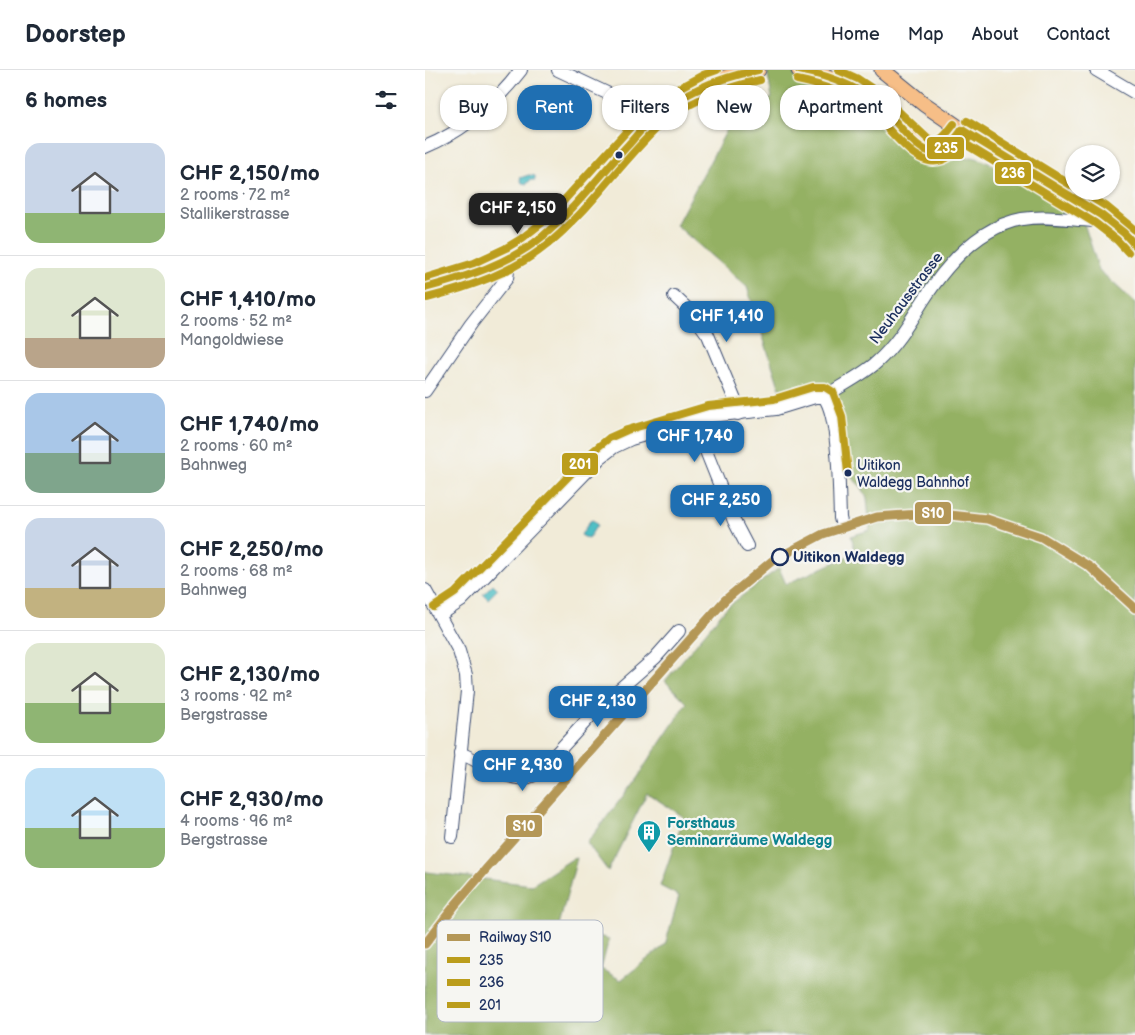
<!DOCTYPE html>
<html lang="en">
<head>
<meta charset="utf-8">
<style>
  :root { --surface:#fff; --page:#f2f2f3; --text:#1f2937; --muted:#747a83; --line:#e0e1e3; --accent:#1f6fb2 }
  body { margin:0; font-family:"Balsamiq Sans",sans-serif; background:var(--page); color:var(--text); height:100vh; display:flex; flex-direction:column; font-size:19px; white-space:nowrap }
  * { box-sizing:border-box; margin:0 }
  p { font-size:16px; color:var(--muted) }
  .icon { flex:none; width:28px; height:28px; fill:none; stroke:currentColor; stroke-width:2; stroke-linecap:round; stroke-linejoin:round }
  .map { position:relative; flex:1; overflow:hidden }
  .details { display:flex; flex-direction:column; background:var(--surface); width:425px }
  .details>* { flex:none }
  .guide { position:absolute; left:15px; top:15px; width:475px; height:45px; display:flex; gap:10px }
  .controls { position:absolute; left:640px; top:75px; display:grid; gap:10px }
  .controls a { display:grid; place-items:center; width:55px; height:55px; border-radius:50%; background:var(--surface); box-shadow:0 1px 4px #0004; font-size:25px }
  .price { position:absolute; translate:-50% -42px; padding:0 11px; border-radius:10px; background:var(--accent); color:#fff; font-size:16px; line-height:32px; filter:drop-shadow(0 1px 2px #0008) }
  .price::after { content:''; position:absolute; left:50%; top:30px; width:15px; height:11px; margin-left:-8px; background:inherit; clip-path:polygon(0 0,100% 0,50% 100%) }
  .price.current { background:#222; color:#fff }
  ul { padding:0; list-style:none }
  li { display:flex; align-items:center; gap:15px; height:125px; padding:0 25px }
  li+li { border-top:1px solid var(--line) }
  li span { display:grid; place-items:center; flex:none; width:140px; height:100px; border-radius:15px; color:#555 }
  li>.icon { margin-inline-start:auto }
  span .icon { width:60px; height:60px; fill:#fffc; stroke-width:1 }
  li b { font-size:21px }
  h2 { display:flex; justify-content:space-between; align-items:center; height:60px; padding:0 25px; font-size:21px }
  .pill { padding:0 18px; border-radius:20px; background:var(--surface); box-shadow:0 1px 4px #0004; font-size:18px; line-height:45px }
  .pill.current { background:var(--accent); color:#fff }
  header { display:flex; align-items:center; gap:30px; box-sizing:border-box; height:70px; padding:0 25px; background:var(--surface); border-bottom:1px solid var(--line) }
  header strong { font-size:24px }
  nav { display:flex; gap:28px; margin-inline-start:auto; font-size:18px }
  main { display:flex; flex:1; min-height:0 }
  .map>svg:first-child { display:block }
  .forest { fill:#94b163; stroke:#587060 }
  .water { fill:#50bfc5; stroke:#367792 }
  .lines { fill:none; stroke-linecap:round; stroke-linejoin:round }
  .minor-casing { stroke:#3b4b70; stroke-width:14 }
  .major-casing { stroke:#3b4b70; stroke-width:17 }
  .minor { stroke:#fff; stroke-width:12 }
  .major { stroke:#f6be87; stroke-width:15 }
  .bus-1-casing { stroke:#f6f6f2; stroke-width:11 }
  .bus-2-casing { stroke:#f6f6f2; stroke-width:11 }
  .bus-3-casing { stroke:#f6f6f2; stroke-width:11 }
  .bus-1 { stroke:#bb9d1c; stroke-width:8 }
  .bus-2 { stroke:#bb9d1c; stroke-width:8 }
  .bus-3 { stroke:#bb9d1c; stroke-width:8 }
  .rail-1-casing { stroke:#f6f6f2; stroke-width:12 }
  .rail-1 { stroke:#b49757; stroke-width:9 }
  .bus-dot { fill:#1b2f5e; stroke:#f6f6f2; stroke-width:2 }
  .stop-dot { fill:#f6f6f2; stroke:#1b2f5e; stroke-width:2.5 }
  .labels { text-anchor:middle; stroke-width:4.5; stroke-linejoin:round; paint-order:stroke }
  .bus-label { font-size:14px; fill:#1b2f5e; stroke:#f6f6f2; text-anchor:start }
  .street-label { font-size:15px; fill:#1b2f5e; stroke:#f6f6f2 }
  .stop-label { font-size:15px; font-weight:bold; fill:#1b2f5e; stroke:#f6f6f2; text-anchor:start }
  .culture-label { font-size:15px; font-weight:bold; fill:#0d838f; stroke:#f6f6f2; text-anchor:start }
  .key { fill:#f6f6f2; stroke:#b4bac6; stroke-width:1 }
  .key-label { font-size:14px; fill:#1b2f5e }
  .line-badge { stroke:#f6f6f2; stroke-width:2 }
  .badge-label { font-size:14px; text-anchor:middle; font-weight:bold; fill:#fff }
</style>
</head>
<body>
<header>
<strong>Doorstep</strong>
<nav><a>Home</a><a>Map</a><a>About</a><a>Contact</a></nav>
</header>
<main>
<section class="details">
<h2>6 homes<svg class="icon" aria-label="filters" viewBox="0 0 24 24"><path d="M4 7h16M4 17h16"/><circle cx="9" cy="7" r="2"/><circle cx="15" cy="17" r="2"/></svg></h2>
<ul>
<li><span style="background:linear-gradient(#c9d6e8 70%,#8fb573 0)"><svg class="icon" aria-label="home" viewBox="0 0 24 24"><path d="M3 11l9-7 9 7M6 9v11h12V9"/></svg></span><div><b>CHF 2,150/mo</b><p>2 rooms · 72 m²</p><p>Stallikerstrasse</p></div></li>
<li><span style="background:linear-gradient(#dfe7d0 70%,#b9a48a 0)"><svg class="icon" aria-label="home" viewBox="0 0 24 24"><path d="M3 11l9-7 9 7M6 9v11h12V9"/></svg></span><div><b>CHF 1,410/mo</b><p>2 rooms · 52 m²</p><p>Mangoldwiese</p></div></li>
<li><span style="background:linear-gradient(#a9c7e8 60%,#7fa58c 0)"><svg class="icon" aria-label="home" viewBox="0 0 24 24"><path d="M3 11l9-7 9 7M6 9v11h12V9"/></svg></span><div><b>CHF 1,740/mo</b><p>2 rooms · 60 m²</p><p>Bahnweg</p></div></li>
<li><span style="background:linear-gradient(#c9d6e8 70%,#c2b280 0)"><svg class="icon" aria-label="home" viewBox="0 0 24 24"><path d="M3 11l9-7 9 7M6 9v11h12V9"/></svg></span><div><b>CHF 2,250/mo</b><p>2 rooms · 68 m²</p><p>Bahnweg</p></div></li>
<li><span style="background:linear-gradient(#dfe7d0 60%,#8fb573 0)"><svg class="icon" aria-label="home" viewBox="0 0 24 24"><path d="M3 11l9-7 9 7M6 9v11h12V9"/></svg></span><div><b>CHF 2,130/mo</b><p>3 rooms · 92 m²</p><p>Bergstrasse</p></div></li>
<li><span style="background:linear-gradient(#bfe0f5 60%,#8fb573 0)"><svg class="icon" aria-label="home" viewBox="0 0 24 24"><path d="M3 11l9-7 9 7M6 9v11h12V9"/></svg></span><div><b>CHF 2,930/mo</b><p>4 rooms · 96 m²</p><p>Bergstrasse</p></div></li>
</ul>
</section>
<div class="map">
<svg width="710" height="965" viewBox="0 0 710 965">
  <rect width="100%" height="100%" fill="#f6f6f2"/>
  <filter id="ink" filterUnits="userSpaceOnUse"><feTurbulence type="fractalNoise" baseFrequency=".02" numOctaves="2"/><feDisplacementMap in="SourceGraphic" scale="10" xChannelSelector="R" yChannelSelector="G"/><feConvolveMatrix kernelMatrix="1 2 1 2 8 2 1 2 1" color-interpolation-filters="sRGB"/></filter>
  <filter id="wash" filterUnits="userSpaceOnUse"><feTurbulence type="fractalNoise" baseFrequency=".0096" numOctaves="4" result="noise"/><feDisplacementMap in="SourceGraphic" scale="20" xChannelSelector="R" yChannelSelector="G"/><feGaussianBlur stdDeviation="1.12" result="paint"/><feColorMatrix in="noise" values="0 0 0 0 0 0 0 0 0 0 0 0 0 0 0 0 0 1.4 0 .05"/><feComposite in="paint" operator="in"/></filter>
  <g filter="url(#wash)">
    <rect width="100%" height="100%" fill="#f1ebd8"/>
    <polygon class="forest" points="342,0 374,0 421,14 494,76 523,78 534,89 547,87 555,89 586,104 640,137 656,144 674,200 710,233 710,965 0,965 0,801 2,802 107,815 147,789 152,788 134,855 184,869 176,899 196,910 240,875 254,826 235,816 259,747 222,723 183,801 162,773 208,713 262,633 240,611 301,538 354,498 361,514 431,483 426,466 445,460 442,428 437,418 419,399 404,317 359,332 322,217 251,155 305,54 347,28"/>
    <g class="water">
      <polygon points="104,105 110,106 110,110 105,110 102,114 97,113 95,108"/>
      <polygon points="168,450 170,452 172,455 163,469 156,465 165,451"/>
      <polygon points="68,514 73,519 63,529 58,524"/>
    </g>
  </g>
  <g filter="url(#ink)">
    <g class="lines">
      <g class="minor-casing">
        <g id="minor">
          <polyline points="133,0 220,41 227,49"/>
          <polyline points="671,0 710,23"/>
          <path d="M0,77C39,61 70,34 96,0"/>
          <polyline points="249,226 267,243 283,265 310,330 313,344"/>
          <polyline points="0,321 46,254 82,208 84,195 83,188"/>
          <path d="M399,327C415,316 438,305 452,292C471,275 484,253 498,231C521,195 553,157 597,149C621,145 645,150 669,151L676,145"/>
          <polyline points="269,351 309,451 322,476"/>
          <polyline points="0,520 34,581 41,605 42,621 27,767"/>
          <path d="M15,545L36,531L175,388L189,377L206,369L269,351L286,346L351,339L390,327H399C414,347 414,421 415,448L417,456"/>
          <path d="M35,683C54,690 87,716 107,706C110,704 114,701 117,699L173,638L230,588L254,561"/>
        </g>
      </g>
      <g class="major-casing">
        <g id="major">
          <path d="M374,0C405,5 433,17 457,38C468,47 492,79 504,81C520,85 529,71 537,60"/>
          <polyline points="457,0 499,34 537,60 676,145 699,163 710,175"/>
          <path d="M0,218C46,207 95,189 130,155L227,49L257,28L283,14L305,6L333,0"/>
        </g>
      </g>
      <use href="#minor" class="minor"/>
      <use href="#major" class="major"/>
      <g class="bus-1-casing">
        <g id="bus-1">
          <path d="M374,0C406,6 437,18 461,41C472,52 488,76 503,81C519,85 529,71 537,60"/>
          <polyline points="537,60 676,145 699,163 710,175"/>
          <path d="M0,218C41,207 84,194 118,166C149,140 176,104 204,74C211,66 219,56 227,49C257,22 294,8 333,0"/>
        </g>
      </g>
      <g class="bus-2-casing">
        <g id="bus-2">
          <path d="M372,10C398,15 422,23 443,40C478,67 502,125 545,66"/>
          <polyline points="532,69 670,153 692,170 703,182"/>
          <path d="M2,228C45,217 89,202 123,174C165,140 194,94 233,57C261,31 298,18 335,10"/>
        </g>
      </g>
      <g class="bus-3-casing">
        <g id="bus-3">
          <path d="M413,0L433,9L454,23L504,70C516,74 522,63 529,54"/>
          <polyline points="542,51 649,117"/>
          <polyline points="656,121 682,137 710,160"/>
          <polyline points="0,208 49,193 81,178 96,169 123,148 220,41 252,19 278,5 292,0"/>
          <polyline points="9,537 30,523 168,381 184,368 202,360 283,336 349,329 388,317 400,317 408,322 417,346 423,403"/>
        </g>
      </g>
      <use href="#bus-1" class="bus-1"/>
      <use href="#bus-2" class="bus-2"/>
      <use href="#bus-3" class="bus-3"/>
      <g class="rail-1-casing">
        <polyline id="rail-1" points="0,874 31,834 62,798 300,530 347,491 398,464 452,447 507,443 562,449 616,467 665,497 710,538"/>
      </g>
      <use href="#rail-1" class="rail-1"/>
    </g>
  </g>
  <defs>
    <g id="building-pin" transform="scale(1.25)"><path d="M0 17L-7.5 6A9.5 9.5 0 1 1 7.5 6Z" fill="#0f9aa8" stroke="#f6f6f2"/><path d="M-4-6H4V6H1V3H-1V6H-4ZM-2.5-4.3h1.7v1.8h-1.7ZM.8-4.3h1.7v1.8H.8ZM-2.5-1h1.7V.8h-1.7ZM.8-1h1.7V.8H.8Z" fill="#fff"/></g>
  </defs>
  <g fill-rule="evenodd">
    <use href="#building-pin" x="224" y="762"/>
  </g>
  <g class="bus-dot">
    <circle cx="194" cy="85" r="4.5"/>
    <circle cx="423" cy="403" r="4.5"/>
  </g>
  <circle class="stop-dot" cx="355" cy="487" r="8"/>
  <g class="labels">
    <g class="bus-label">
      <text x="432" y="400">Uitikon<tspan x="432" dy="17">Waldegg Bahnhof</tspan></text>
    </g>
    <g class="street-label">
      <text transform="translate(481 228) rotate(-53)" y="5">Neuhausstrasse</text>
    </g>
    <g class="stop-label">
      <text x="368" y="492">Uitikon Waldegg</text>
    </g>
    <g class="culture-label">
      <text x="242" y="758">Forsthaus<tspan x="242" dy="17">Seminarräume Waldegg</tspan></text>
    </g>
  </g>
  <rect x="12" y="850" width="166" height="102" rx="8" class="key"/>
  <rect x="22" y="864" width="23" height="7" fill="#b49757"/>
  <rect x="22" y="887" width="23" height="6" fill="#bb9d1c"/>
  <rect x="22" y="909" width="23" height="7" fill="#bb9d1c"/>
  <rect x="22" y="932" width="23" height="6" fill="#bb9d1c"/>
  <g class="key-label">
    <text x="54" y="872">Railway S10</text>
    <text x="54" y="895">235</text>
    <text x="54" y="917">236</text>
    <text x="54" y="940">201</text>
  </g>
  <g class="line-badge">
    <rect x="501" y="66" width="39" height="24" rx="5" fill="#bb9d1c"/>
    <rect x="569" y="91" width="38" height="24" rx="5" fill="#bb9d1c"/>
    <rect x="136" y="382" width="38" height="24" rx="5" fill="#bb9d1c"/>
    <rect x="489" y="431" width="38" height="24" rx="5" fill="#b49757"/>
    <rect x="80" y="744" width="38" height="24" rx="5" fill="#b49757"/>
  </g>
  <g class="badge-label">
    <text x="521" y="83">235</text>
    <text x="588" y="108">236</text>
    <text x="155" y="399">201</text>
    <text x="508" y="448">S10</text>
    <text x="99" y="761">S10</text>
  </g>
</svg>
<div class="controls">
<a><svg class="icon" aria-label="layers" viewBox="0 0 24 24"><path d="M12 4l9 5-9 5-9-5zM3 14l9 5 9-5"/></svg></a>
</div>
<b class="price current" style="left:93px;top:165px">CHF 2,150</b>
<b class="price" style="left:302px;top:273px">CHF 1,410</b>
<b class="price" style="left:270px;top:393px">CHF 1,740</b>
<b class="price" style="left:296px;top:457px">CHF 2,250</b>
<b class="price" style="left:173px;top:658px">CHF 2,130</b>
<b class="price" style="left:98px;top:722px">CHF 2,930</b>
<div class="guide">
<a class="pill">Buy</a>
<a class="pill current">Rent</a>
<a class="pill">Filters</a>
<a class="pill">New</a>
<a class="pill">Apartment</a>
</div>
</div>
</main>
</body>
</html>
